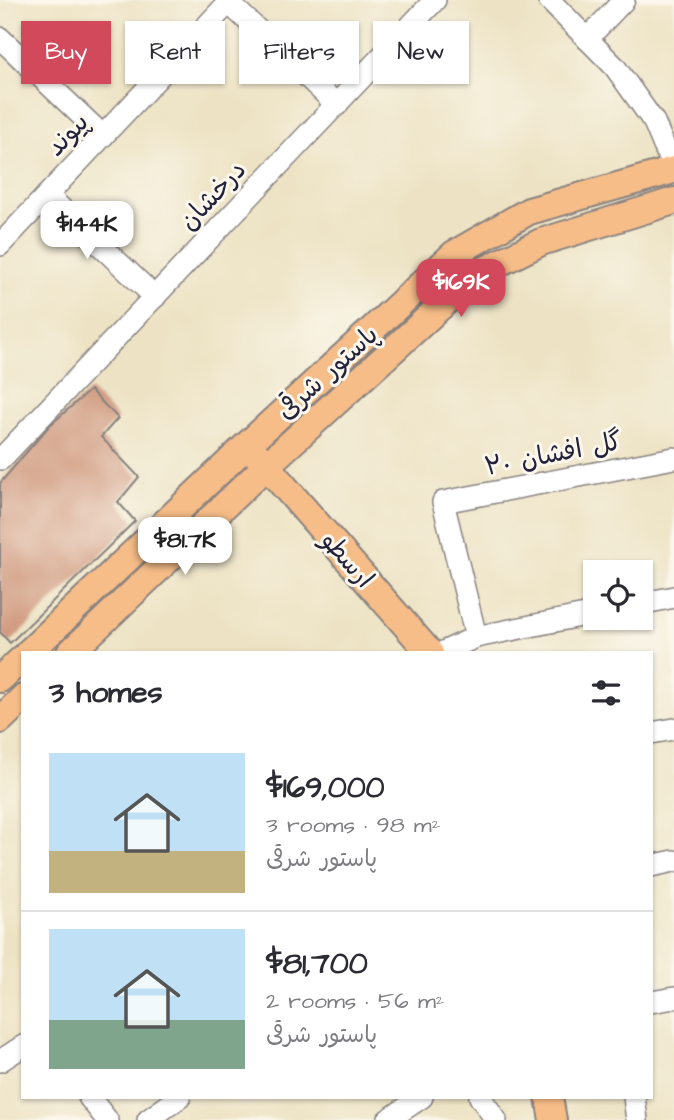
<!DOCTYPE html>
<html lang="en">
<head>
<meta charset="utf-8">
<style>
  :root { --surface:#fff; --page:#f2f2f3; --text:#2b2b33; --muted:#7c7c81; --line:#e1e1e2; --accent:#d1495b }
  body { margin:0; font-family:"Architects Daughter","Playpen Sans Arabic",sans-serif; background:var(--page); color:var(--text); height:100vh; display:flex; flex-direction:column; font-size:26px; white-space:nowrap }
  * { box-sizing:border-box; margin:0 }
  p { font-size:23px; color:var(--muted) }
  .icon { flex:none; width:38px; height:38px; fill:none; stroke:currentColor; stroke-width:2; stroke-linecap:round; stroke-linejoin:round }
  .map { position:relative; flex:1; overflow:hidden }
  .sheet { position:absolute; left:21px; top:651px; width:632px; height:448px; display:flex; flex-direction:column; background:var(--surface); border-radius:0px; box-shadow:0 2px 5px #0004 }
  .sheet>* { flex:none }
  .hud { position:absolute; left:21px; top:21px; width:634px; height:63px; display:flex; gap:14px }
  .tools { position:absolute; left:583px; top:560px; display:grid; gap:14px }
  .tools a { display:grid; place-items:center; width:70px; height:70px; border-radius:0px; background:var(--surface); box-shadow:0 2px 5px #0004; font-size:35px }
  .price { position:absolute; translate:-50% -60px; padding:0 16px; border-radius:14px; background:#fff; color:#222; font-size:23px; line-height:46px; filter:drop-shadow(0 2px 4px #0008) }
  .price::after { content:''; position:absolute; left:50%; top:42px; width:21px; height:16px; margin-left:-10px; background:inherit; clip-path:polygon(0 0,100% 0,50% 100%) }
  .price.active { background:var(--accent); color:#fff }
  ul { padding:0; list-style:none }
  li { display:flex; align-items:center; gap:21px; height:175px; padding:0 28px }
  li+li { border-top:2px solid var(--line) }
  li span { display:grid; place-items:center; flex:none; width:196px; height:140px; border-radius:0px; color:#555 }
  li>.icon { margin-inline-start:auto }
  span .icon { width:84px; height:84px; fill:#fffc; stroke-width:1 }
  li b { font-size:30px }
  h2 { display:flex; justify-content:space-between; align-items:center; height:84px; padding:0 28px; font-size:30px }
  .tag { padding:0 24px; border-radius:0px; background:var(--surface); box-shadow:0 2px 5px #0004; font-size:24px; line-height:63px }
  .tag.active { background:var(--accent); color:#fff }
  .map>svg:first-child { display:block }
  .building { fill:#cf977c }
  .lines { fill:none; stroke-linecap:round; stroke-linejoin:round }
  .minor-casing { stroke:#888280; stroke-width:24 }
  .major-casing { stroke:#888280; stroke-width:30 }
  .minor { stroke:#fff; stroke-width:21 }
  .major { stroke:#f7bd88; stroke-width:26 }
  .labels { text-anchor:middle; stroke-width:6; stroke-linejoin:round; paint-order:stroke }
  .street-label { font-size:26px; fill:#22223b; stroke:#fbf7ec }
</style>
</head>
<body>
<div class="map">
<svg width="674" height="1120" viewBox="0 0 674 1120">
  <rect width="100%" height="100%" fill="#fbf7ec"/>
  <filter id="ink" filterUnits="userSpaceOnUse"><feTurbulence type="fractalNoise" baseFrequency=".0143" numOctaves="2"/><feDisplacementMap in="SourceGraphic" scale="14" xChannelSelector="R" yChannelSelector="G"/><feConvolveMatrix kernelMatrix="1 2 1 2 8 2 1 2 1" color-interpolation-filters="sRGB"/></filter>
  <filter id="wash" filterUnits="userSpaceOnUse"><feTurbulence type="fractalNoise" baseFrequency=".00686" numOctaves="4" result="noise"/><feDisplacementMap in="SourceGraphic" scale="28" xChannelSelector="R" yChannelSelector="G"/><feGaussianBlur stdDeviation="1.57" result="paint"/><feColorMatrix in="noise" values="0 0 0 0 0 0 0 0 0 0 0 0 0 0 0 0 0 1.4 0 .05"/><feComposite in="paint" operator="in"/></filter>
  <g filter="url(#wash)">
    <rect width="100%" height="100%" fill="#ede3c4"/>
    <g id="blocks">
      <polygon class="building" points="90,390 118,418 101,437 139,477 118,502 135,521 10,643 0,632 0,483 49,426"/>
    </g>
  </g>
  <g filter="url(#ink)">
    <use href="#blocks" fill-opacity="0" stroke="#888280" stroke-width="2"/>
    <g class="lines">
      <g class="minor-casing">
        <g id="minor">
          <polyline points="549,0 615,67 654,122 674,170"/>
          <polyline points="229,3 337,105"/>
          <polyline points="0,38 103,136"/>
          <polyline points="587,39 624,0"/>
          <polyline points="47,195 155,297"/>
          <polyline points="0,245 231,0"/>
          <polyline points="1,459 435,0"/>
          <polyline points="640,604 674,597"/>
          <polyline points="476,637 443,502 674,458"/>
          <polyline points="441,653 476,637 595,613"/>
          <polyline points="651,733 674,729"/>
          <polyline points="651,866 674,861"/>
          <polyline points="651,1002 674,998"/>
          <polyline points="0,1061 23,1046"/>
          <polyline points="89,1097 107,1120"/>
          <polyline points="480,1097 496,1120"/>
          <polyline points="634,1097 637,1120"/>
          <polyline points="148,1120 180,1097"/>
          <polyline points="388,1120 422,1097"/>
        </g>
      </g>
      <g class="major-casing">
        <g id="major">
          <polyline points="256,454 430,653"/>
          <polyline points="28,653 247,445 454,254 529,211 674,170"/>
          <polyline points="70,653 266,466 475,275 541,242 674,201"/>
          <polyline points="0,679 23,658"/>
          <polyline points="0,720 23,698"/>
          <polyline points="549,1097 553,1120"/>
        </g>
      </g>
      <use href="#minor" class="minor"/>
      <use href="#major" class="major"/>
    </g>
  </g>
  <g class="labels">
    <g class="street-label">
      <text transform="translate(67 134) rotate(-46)" y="9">پیوند</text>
      <text transform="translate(212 195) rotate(-47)" y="9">درخشان</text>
      <text transform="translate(327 372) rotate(-42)" y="9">پاستور شرقی</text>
      <text transform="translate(553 453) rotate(-11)" y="9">گل افشان ۲۰</text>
      <text transform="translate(348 559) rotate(49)" y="9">ارسطو</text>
    </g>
  </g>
</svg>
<div class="tools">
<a><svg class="icon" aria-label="locate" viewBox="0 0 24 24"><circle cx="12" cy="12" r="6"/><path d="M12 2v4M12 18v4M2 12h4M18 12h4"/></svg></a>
</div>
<b class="price" style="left:87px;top:261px">$144K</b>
<b class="price active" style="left:461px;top:319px">$169K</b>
<b class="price" style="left:185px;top:577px">$81.7K</b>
<div class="hud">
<a class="tag active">Buy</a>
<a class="tag">Rent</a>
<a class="tag">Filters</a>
<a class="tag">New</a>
</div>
<section class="sheet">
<h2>3 homes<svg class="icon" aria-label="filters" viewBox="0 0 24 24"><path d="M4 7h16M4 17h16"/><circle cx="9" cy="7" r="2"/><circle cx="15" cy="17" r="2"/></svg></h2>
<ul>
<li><span style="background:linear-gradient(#bfe0f5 70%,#c2b280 0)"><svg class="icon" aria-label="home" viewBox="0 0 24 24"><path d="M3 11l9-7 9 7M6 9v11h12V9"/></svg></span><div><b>$169,000</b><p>3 rooms · 98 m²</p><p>پاستور شرقی</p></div></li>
<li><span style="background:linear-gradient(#bfe0f5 65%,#7fa58c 0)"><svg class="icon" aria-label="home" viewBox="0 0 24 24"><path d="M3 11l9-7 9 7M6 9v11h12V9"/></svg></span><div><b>$81,700</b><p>2 rooms · 56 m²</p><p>پاستور شرقی</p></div></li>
</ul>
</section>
</div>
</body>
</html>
